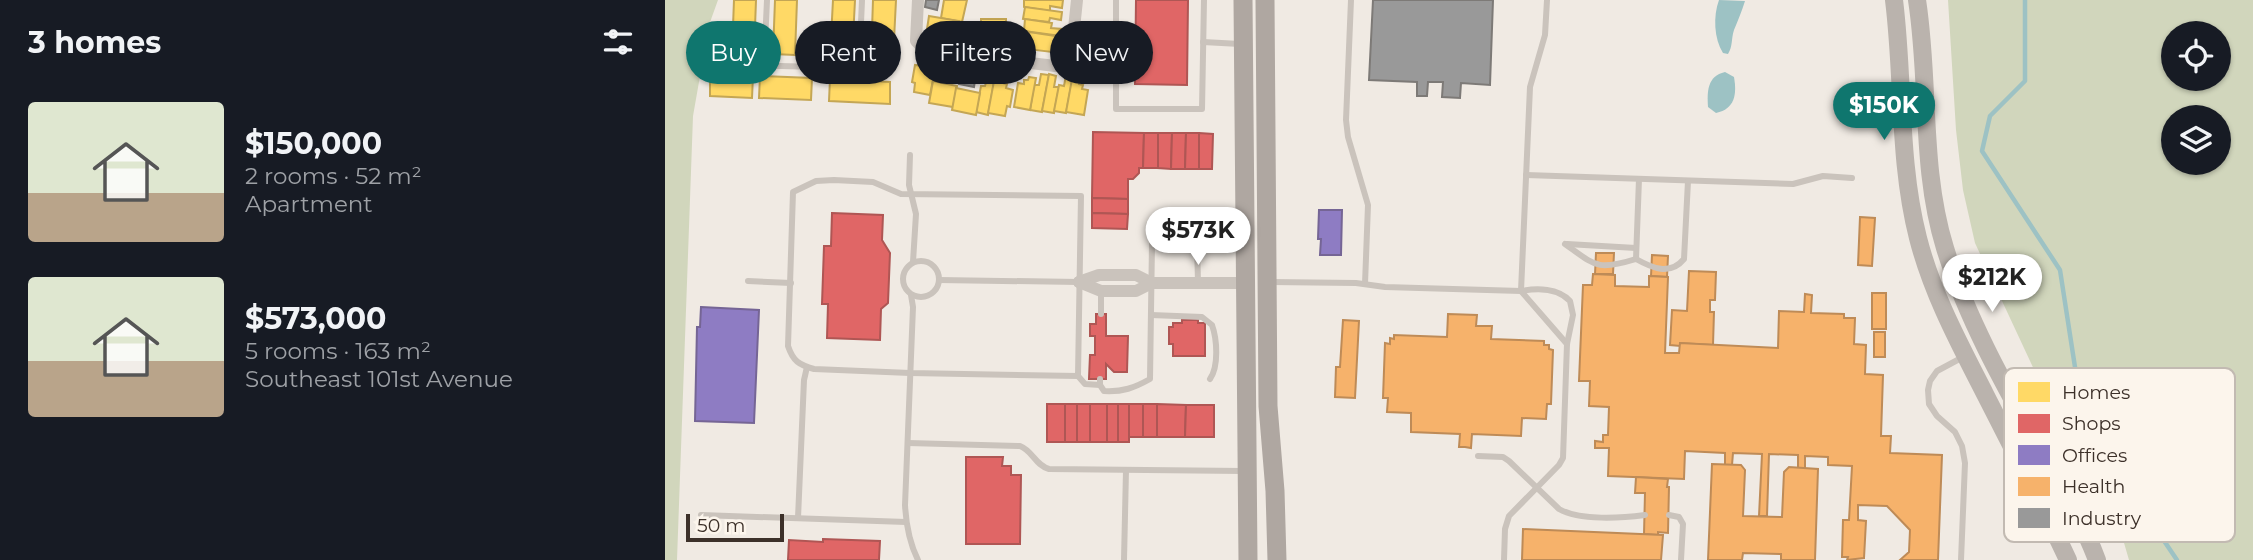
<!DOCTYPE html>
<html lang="en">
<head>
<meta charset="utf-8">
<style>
  :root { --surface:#171b24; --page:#20242c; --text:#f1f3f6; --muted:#9ea1a6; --accent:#0f766e }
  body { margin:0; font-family:Montserrat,sans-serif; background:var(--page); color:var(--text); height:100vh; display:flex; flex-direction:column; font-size:26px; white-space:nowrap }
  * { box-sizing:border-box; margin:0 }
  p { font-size:23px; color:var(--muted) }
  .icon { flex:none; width:38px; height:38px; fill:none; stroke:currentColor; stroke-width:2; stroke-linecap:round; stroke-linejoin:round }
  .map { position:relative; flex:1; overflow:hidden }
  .side { display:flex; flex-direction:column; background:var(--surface); width:665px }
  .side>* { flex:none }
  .guide { position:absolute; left:21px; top:21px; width:665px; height:63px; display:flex; gap:14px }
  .controls { position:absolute; left:1496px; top:21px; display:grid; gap:14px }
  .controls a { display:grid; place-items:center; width:70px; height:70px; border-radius:50%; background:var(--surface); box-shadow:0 2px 5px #0004; font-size:35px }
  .scale { position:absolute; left:21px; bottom:18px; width:98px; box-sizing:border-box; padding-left:7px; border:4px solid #3c3029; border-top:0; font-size:19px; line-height:24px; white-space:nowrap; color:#3c3029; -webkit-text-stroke:5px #fcf5ec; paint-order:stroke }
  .price { position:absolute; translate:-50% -60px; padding:0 16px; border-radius:24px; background:#fff; color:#222; font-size:23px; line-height:46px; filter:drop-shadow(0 2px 4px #0008) }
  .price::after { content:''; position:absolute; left:50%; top:42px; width:21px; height:16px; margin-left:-10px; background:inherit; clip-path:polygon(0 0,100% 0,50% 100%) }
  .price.active { background:var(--accent); color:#fff }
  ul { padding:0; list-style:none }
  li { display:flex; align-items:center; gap:21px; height:175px; padding:0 28px }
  li span { display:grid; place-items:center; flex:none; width:196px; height:140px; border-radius:7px; color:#555 }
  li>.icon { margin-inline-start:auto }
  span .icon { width:84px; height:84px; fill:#fffc; stroke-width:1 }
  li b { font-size:30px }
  h2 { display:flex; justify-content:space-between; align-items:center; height:84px; padding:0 28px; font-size:30px }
  .tag { padding:0 24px; border-radius:32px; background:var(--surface); box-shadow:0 2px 5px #0004; font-size:24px; line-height:63px }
  .tag.active { background:var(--accent); color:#fff }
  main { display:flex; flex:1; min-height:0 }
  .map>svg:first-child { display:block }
  .green { fill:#d1d6bc; fill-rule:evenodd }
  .water { fill:#9dc2c4 }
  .homes { fill:#ffd966; stroke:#c4a654; stroke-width:2 }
  .shops { fill:#e06666; stroke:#af5654; stroke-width:2 }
  .offices { fill:#8e7cc3; stroke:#756595; stroke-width:2 }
  .health { fill:#f6b26b; stroke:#be8b57; stroke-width:2 }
  .industry { fill:#999; stroke:#7d7a77; stroke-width:2 }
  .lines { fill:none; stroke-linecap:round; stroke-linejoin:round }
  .stream { stroke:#9dc2c4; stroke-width:4.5 }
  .service { stroke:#cac3bc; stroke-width:6 }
  .minor { stroke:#cac3bc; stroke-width:12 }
  .secondary { stroke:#bab3ad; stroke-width:18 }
  .primary { stroke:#afa7a1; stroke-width:19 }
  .key { fill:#fcf5ec; stroke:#c2bab2; stroke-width:2 }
  .key-label { font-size:19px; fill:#3c3029 }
</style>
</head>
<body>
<main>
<section class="side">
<h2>3 homes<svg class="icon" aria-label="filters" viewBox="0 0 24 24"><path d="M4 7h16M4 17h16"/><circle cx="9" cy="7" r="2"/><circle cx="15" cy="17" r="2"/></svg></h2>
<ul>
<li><span style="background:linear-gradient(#dfe7d0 65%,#b9a48a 0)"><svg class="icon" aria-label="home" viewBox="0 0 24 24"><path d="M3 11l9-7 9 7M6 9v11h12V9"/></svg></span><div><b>$150,000</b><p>2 rooms · 52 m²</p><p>Apartment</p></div></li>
<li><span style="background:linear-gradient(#dfe7d0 60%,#b9a48a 0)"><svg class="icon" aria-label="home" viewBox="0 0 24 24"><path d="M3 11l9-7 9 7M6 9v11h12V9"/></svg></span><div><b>$573,000</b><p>5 rooms · 163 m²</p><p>Southeast 101st Avenue</p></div></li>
</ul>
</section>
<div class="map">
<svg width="1588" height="560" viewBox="0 0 1588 560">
  <rect width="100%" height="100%" fill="#f0eae3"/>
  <g class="green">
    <polygon points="0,0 53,0 44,25 28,116 12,560 0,560"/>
    <path d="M1283,0H1588V560H1464L1457,536L1379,391L1310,243L1298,190L1291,130ZM1508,33H1554V79H1508ZM1508,117H1554V163H1508Z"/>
  </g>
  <g class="water">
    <path d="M1054,0L1080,1C1077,11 1073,20 1069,30C1066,39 1068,46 1063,54L1058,53C1049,39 1048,16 1054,0Z"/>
    <path d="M1060,72L1069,77C1072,94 1070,109 1051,113L1043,107C1042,92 1042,76 1060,72Z"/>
  </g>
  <g class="homes">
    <polygon points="69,0 91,0 89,54 67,53"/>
    <polygon points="110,0 132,0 130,55 108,54"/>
    <polygon points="168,0 190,0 187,58 165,57"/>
    <polygon points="208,0 231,0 228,60 206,59"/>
    <polygon points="279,0 302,0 297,22 276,18"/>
    <polygon points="359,0 398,0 397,8 385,6 385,11 359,7"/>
    <polygon points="360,7 397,12 396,20 385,18 384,22 358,19"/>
    <polygon points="264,16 294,21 291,38 284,36 283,40 266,37 267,30 262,29"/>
    <rect x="316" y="19" width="25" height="20"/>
    <polygon points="360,19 387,23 386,28 397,29 396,36 359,31"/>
    <polygon points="364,32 397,37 396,44 393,44 392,47 388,47 387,52 362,49"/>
    <polygon points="258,62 271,64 265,95 249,92 250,83 247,82 250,65 257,66"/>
    <polygon points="45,74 88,76 87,98 45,96"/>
    <polygon points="376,74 384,75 377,112 365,110 369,85 374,85"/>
    <polygon points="384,74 391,76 389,87 394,87 389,113 377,111"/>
    <polygon points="323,75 330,77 323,115 311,112 316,86 320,86"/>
    <polygon points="401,75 408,76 401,113 389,111 394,85 399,86"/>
    <polygon points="95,76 147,78 146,100 94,98"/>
    <polygon points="364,77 371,78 365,110 349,107 353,83 359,84 359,80 363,80"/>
    <polygon points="165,79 225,82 225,104 164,101"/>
    <polygon points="407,79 415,80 414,84 418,85 417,89 423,90 419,115 401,112"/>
    <polygon points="268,81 292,86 288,107 264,103"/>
    <polygon points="329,81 342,84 341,88 348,90 345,107 342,106 340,116 323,113"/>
    <polygon points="291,88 315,93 311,115 287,110"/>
  </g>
  <g class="shops">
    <polygon points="471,0 523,0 522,85 470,84"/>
    <polygon points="428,132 479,133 478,168 474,168 474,173 468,179 463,179 463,199 427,198"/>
    <polygon points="479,133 493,133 493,168 478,168"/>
    <polygon points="493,133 507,133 506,169 493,168"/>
    <polygon points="507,133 521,133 520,169 506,169"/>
    <polygon points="521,133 534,133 534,169 520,169"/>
    <polygon points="534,133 548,134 547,169 534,169"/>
    <polygon points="427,198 463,199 463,214 427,213"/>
    <polygon points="167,213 218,215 217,240 225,253 223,303 216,309 215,340 162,338 163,304 157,304 159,246 166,246"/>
    <polygon points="427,213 463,214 462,229 427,228"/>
    <polygon points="431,314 441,314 441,336 463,336 462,372 449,372 441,364 441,379 424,379 425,355 430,355 430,336 425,336 425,324 431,324"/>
    <polygon points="517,320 533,320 533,323 540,323 540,356 508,356 508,344 504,344 504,327 508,327 508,323 517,323"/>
    <rect x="382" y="404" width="18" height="38"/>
    <rect x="400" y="404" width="12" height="38"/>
    <rect x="412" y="404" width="13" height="38"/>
    <rect x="425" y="404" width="17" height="38"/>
    <rect x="442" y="404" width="11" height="38"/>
    <rect x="453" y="404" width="11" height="38"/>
    <rect x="464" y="404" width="14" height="33"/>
    <rect x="478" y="404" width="14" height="33"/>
    <polygon points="492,404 521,405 520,437 492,437"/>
    <polygon points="521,405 549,405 549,437 520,437"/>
    <polygon points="301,457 338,457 337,466 346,466 346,475 356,475 355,544 301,544"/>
    <polygon points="158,539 215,541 214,560 123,560 124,540 158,542"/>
  </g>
  <g class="offices">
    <polygon points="654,210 677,210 676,255 655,255 656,239 653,239"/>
    <polygon points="36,307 94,310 89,423 30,421 32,327 35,327"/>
  </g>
  <g class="health">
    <polygon points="1195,217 1210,218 1207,266 1193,265"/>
    <polygon points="931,253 949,253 948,274 930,274"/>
    <polygon points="987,255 1003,256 1002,277 986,276"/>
    <polygon points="1024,271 1051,272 1050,300 1045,300 1045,312 1049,312 1048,345 1015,343 1015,346 1005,345 1007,310 1022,311"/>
    <polygon points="928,274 950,275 950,286 984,287 984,276 1003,277 1000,353 1014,353 1015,343 1113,348 1114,311 1139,312 1140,294 1147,295 1146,313 1179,314 1179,318 1190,318 1189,344 1201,345 1200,374 1218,375 1216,436 1226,436 1225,453 1277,455 1273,560 1235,560 1244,552 1245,530 1222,506 1193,505 1193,520 1201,521 1199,558 1182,560 1183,557 1177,557 1178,520 1184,520 1187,466 1163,465 1163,457 1140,456 1140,468 1133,468 1133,455 1104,454 1102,516 1094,516 1097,454 1068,453 1067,465 1060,465 1060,453 1020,451 1019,479 943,476 944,448 930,448 930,441 938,442 938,435 943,435 944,407 924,406 925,381 914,381 918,285 927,285"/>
    <rect x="1207" y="293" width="14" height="36"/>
    <polygon points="783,314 812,315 811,326 827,326 826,339 879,341 879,345 884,345 884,349 888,350 886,404 882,404 881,419 857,418 856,436 807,434 806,448 800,447 794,447 795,434 746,432 746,413 722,412 723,398 718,398 720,343 725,344 725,338 729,339 729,335 782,337"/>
    <polygon points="678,320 694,321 690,398 670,397 671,367 675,367"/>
    <rect x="1209" y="332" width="11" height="25"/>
    <polygon points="1047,464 1076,465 1080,470 1078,516 1117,517 1119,472 1124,467 1153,469 1150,560 1116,560 1116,554 1078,553 1077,560 1043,560"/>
    <polygon points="971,477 1003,479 1002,487 1004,487 1003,533 993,532 993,535 979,534 980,493 970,493"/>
    <polygon points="858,529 998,535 996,560 857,560"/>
  </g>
  <g class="industry">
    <polygon points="261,0 274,0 272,10 260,7"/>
    <polygon points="708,0 828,0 825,85 796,83 795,98 777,97 778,82 763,82 762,96 752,96 752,82 704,80"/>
    <polygon points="278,65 292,67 290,81 275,79"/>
    <polygon points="296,71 311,74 309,87 294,84"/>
  </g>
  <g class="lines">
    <polyline class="stream" points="1360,0 1360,81 1325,116 1317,151 1395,270 1416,406 1464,489 1512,560"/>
    <g class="service">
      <polyline points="451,0 451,109 537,109 539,0"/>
      <polyline points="686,0 681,120 683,137 703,205 700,284"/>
      <polyline points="882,0 880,35 865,87 856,291 902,344"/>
      <polyline points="538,42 575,44"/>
      <polyline points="46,64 227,69"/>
      <polyline points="99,65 102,0"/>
      <polyline points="194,68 197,0"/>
      <polyline points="245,155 244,185 251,214 248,262"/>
      <polyline points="861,175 1128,184 1158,176 1187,178"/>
      <polyline points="532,244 533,282"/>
      <path d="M900,244C931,266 932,271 971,259C987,268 1005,276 1019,259L1023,181"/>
      <polyline points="902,244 971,248"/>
      <polyline points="971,259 974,179"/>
      <circle cx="256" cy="279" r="18"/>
      <polyline points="274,280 414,282"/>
      <polyline points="83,281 126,283"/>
      <path d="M606,282L691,283L720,287L856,291C872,288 893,288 905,301L908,315L902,344L898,458L894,465L844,516L840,529L839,560"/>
      <path d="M246,295L248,307L240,505C241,524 244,542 253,560"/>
      <polyline points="436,314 436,291"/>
      <path d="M486,315L537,317L547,325C552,339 554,366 545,379"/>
      <path d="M413,376L416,196L236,194L208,182L169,180L151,181L128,192L123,346C128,361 134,365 149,369L245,373L413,376L420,384L435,385"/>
      <path d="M435,379V385L439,391C458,392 469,388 485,379L487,243"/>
      <path d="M243,443L355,446C368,451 370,465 384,469L578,471"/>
      <path d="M813,456L838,457L844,461L894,509C915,521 957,518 980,515"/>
      <polyline points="36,515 241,522"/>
      <polyline points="1004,515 1014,517 1018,524 1016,560"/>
      <polyline points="133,518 139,380 142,367"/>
      <polyline points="459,560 461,470"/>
      <polyline points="1296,560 1300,463 1297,446 1290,432 1272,416 1264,404 1263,390 1265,381 1272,371 1300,356"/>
    </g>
    <g class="minor">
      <polyline points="253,0 251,41 260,50 390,66 402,63 406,57 412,0"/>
      <polyline points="414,282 434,275 471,275 487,283 580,283"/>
      <polyline points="414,282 436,291 471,291 487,283"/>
    </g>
    <g class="secondary">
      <path d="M1229,0C1239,79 1233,160 1253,238C1267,293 1294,343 1320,394C1348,449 1377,504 1403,560"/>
      <path d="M1252,0C1265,83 1255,167 1280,248C1301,317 1341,388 1376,451C1396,486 1418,522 1432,560"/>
    </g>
    <g class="primary">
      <polyline points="578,0 583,560"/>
      <polyline points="600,0 603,406 610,491 612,560"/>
    </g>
  </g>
  <rect x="1339" y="368" width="231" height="174" rx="10" class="key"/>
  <rect x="1353" y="382" width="32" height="20" fill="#ffd966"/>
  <rect x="1353" y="414" width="32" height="19" fill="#e06666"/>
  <rect x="1353" y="445" width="32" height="20" fill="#8e7cc3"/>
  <rect x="1353" y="477" width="32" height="19" fill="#f6b26b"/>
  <rect x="1353" y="508" width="32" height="20" fill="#999"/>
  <g class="key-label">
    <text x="1397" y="399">Homes</text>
    <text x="1397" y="430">Shops</text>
    <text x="1397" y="462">Offices</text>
    <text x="1397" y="493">Health</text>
    <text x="1397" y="525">Industry</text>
  </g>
</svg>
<div class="controls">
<a><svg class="icon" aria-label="locate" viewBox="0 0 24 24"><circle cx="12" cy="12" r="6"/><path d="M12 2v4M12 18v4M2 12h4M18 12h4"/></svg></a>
<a><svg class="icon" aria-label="layers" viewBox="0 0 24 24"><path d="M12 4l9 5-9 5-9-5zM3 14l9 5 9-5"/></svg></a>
</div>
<div class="scale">50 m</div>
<b class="price active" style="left:1219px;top:142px">$150K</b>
<b class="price" style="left:533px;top:267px">$573K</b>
<b class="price" style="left:1327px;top:314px">$212K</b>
<div class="guide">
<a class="tag active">Buy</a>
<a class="tag">Rent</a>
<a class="tag">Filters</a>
<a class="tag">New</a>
</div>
</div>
</main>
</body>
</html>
